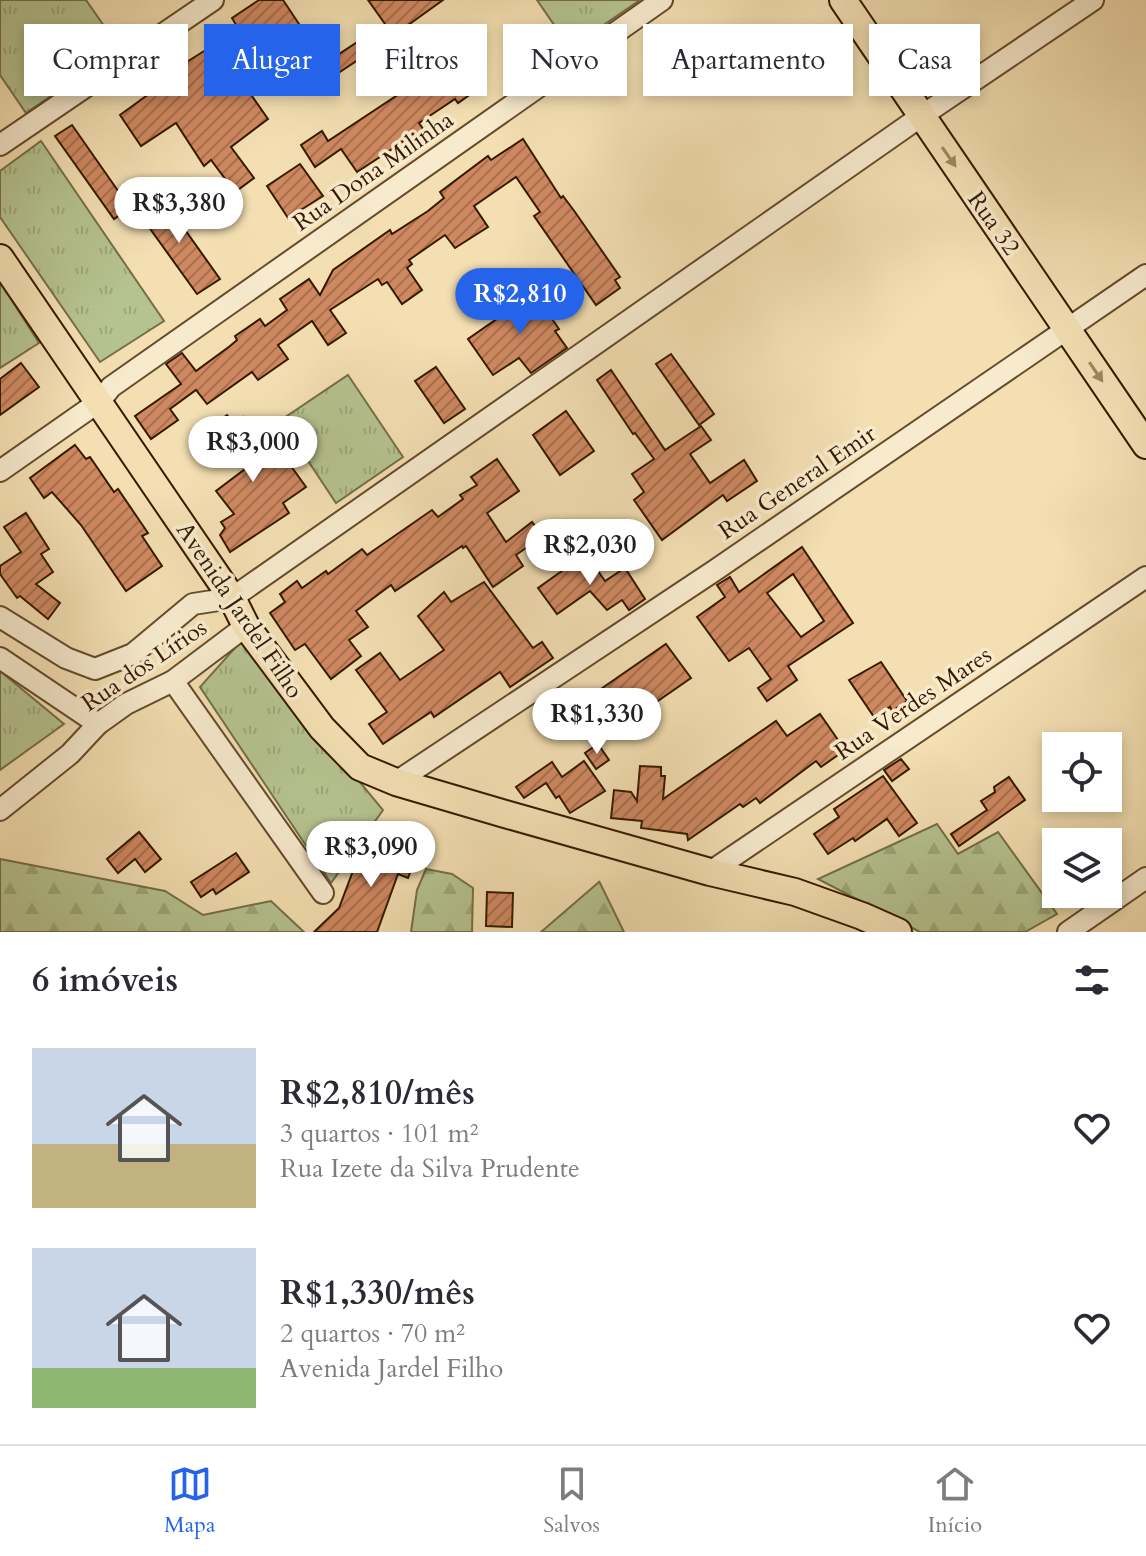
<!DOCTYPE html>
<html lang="pt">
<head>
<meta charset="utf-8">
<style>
  :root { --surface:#fff; --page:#f2f2f3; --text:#2b2b33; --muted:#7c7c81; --line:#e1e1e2; --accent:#2563eb }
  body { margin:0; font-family:Cardo,serif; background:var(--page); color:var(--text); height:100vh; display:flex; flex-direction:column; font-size:30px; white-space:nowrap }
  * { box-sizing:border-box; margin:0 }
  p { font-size:26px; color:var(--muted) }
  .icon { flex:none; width:44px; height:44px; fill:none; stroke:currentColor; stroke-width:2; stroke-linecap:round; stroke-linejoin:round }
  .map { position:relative; height:932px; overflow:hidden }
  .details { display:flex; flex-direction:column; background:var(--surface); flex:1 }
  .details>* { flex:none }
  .hud { position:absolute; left:24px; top:24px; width:1098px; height:72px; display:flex; gap:16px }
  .buttons { position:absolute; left:1042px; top:732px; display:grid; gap:16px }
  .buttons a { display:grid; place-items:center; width:80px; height:80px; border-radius:0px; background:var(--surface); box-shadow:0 4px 12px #0003; font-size:40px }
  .price { position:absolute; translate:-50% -68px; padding:0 18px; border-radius:28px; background:#fff; color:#222; font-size:26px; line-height:52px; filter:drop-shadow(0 2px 4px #0008) }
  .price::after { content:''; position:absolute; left:50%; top:48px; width:24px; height:18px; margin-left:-12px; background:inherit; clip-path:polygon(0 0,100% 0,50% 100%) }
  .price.current { background:var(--accent); color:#fff }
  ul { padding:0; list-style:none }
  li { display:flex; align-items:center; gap:24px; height:200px; padding:0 32px }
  li span { display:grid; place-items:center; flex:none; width:224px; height:160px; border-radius:0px; color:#555 }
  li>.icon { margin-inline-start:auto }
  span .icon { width:96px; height:96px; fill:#fffc; stroke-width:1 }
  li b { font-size:34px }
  h2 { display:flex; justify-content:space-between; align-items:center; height:96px; padding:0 32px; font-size:34px }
  .pill { padding:0 28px; border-radius:0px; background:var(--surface); box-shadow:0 4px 12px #0003; font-size:28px; line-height:72px }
  .pill.current { background:var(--accent); color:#fff }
  .menu { display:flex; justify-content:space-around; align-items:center; height:112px; border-top:2px solid var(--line); background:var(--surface); font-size:22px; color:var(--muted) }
  .menu a { display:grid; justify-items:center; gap:4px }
  .menu .current { color:var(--accent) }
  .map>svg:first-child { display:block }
  .grass { fill:url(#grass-tufts); stroke:#766e48; stroke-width:2 }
  .forest { fill:url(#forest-firs); stroke:#766e48; stroke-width:2 }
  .building { fill:url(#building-hatch); stroke:#361900; stroke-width:2; fill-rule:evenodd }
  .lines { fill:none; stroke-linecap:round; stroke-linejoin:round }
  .minor-casing { stroke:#654a2c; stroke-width:24 }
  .major-casing { stroke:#361900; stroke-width:30 }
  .minor { stroke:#f7eacd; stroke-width:20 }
  .major { stroke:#f3dfb2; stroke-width:26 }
  .oneway { fill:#9e8662 }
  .labels { text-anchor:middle; stroke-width:7; stroke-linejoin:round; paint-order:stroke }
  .street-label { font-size:24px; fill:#361900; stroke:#f7eacd }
</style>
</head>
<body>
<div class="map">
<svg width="1146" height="932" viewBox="0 0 1146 932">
  <defs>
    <pattern id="grass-tufts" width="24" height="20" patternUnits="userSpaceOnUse" patternTransform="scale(2)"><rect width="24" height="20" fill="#b5c390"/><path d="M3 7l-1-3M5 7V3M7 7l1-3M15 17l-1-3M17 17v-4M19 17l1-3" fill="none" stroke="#9ca77a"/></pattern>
    <pattern id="forest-firs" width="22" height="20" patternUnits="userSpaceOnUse" patternTransform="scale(2)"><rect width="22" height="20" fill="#b5c390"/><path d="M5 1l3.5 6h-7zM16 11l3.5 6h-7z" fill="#9ca77a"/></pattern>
    <pattern id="building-hatch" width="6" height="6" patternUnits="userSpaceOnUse" patternTransform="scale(2)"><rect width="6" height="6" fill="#cf8961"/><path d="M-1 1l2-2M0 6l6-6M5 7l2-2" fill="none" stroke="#a96f4e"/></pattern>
  </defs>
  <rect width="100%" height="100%" fill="#f3dfb2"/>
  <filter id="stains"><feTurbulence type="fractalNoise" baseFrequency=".0025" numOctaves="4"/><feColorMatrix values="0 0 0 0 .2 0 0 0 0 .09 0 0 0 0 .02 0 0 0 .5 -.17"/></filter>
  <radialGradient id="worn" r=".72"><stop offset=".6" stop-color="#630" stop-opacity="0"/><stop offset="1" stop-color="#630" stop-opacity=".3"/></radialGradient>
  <g class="grass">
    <polygon points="0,0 86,0 120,49 26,113 0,75"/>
    <polygon points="537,0 640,0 570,48"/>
    <polygon points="41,141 164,321 100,362 0,217 0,171"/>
    <polygon points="0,282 39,343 0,368"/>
    <polygon points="348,375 403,457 336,503 281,420"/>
    <polygon points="242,640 383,810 331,883 200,687"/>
    <polygon points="0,671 64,724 0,770"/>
  </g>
  <g class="forest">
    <polygon points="937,824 958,854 998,832 1057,914 1025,932 920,932 818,879"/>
    <polygon points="0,859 165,891 203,915 271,901 304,932 0,932"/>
    <polygon points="426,869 452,874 473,888 472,932 411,932 417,890"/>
    <polygon points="599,881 624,932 541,932 599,882"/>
  </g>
  <g class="building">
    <polygon points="259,0 283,0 325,63 385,24 368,0 443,0 386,41 405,67 421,56 434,77 466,56 485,84 458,103 455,99 419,123 428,136 402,154 397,146 357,172 341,149 315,167 301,145 322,131 328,141 402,92 370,52 308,93 284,57 245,86 268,119 231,147 254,178 235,192 211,160 204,166 176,123 141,146 120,115 182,70 180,66 209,48 216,59 245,40 232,18"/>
    <polygon points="72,125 130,208 114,219 55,136"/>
    <polygon points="523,139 561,198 563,196 575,212 620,277 615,280 620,288 596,305 534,216 540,212 516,177 474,206 488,227 455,248 445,235 409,260 412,264 407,268 422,290 402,304 387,282 382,285 378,279 330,310 346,333 328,345 312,321 278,345 288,359 258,380 252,372 207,404 196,390 170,409 178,420 151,439 135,416 181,384 166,364 182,353 196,371 230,346 237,340 235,336 260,319 265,326 287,310 280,299 309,279 320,295 333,270 390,230 392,234 428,211 444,198 440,192 488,156 491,160"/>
    <polygon points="300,164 323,196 288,218 267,186"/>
    <polygon points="161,196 220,279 197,294 138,212"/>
    <polygon points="529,285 559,329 555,331 567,348 531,373 519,358 493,375 468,339 521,302 515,294"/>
    <polygon points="671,354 714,414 699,425 656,364"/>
    <polygon points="21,363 39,387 0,415 0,379"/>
    <polygon points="436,367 465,409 444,423 415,381"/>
    <polygon points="611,370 665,450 701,426 711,440 690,454 710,483 744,460 757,481 727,501 723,495 662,540 634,500 644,492 632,474 654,459 635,433 633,434 597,380"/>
    <polygon points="566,411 594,451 560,475 533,435"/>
    <polygon points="227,415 234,424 243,417 275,460 283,455 306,487 283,503 289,513 230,552 220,535 225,528 221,522 234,514 216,491 249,466 232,441 219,449 206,430"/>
    <polygon points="75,445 86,459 90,457 114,492 118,489 148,533 142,536 162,566 126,591 81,525 52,492 44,498 30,478"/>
    <polygon points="497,459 519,491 487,513 506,542 532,522 543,536 516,555 523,566 493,587 466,546 463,548 462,546 395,591 391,585 356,611 368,627 349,640 361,656 331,679 305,644 295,650 270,613 285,602 280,594 297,581 302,588 326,571 328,574 362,549 367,555 432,510 438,517 463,499 460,495 477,485 471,477"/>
    <polygon points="26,513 49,549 41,554 53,572 36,584 60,603 48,619 20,596 17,598 0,574 0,566 21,552 4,527"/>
    <polygon points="565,520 585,549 573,558 553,530"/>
    <path d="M802,547L853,623L788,666L797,680L767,701L758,688L771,679L749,648L729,661L697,617L725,597L717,585L730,577L739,592ZM793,574L824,621L801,637L767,593Z"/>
    <polygon points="586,554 605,581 625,568 645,599 629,610 622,600 607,610 590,591 557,614 538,588"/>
    <polygon points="484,582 533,648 542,642 553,658 510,687 500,672 434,717 431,712 383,744 369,724 387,712 356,670 380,653 400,680 444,650 418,616 444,592 451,602"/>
    <polygon points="666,644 691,678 600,741 575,707"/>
    <polygon points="881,662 907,701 892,711 890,707 874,717 849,680"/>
    <polygon points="820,714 845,750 821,767 816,761 760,803 756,798 743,807 740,804 688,840 687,834 641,828 642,821 611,818 614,790 631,792 637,801 640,766 661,767 661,776 665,776 663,799 776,721 787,736"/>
    <polygon points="598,744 609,760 596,769 585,753"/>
    <polygon points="901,759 909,769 892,781 884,770"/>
    <polygon points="584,761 605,791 570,813 559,796 556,798 546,783 524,798 516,787 552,762 562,777"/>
    <polygon points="883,776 917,823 899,836 887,819 855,841 853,838 828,854 814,834 839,817 834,809"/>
    <polygon points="1009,777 1025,800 959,846 951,834 987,810 981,801 995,792 994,787"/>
    <polygon points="139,832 161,859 145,872 135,859 118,873 107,859"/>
    <polygon points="377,835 418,851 408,878 398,874 377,932 314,932 339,908 356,863 366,866"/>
    <polygon points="236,853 249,872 216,894 213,889 201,897 191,882"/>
    <polygon points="487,892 513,893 512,927 486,926"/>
  </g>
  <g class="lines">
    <g class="minor-casing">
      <g id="minor">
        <polyline points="0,145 213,0"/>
        <polyline points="0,471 100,401 111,387 662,0"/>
        <polyline points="0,617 66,658 95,669 133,654 193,604 232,598 920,117 1093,0"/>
        <polyline points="0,658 98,724"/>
        <polyline points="173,681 323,893"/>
        <polyline points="396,782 714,571 1146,275"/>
        <polyline points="0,810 70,754 98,724 126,704 173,681 246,626"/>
        <polyline points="710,872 1146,577"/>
        <polyline points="1068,932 1146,878"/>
      </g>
    </g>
    <g class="major-casing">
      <g id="major">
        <polyline points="843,0 1146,445"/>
        <polyline points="0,258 232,598 246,626 322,728 360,767 396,782 505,814 710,872 795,892 862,916 898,932"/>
      </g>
    </g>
    <use href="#minor" class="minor"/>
    <use href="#major" class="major"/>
  </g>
  <defs><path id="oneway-solid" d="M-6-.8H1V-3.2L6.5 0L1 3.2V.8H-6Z" transform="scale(2)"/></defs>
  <g class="oneway">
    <use href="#oneway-solid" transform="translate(949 157) rotate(55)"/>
    <use href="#oneway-solid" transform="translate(1096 372) rotate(56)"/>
  </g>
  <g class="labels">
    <g class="street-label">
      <text transform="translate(373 171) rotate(-35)" y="8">Rua Dona Milinha</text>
      <text transform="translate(994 223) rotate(55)" y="8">Rua 32</text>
      <text transform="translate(797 482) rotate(-34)" y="8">Rua General Emir</text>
      <text transform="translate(240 610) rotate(56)" y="8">Avenida Jardel Filho</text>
      <text transform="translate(144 665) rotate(-34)" y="8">Rua dos Lírios</text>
      <text transform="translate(913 703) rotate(-34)" y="8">Rua Verdes Mares</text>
    </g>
  </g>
  <rect width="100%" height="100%" filter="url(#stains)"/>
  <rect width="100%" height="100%" fill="url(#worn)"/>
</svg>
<div class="buttons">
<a><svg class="icon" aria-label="locate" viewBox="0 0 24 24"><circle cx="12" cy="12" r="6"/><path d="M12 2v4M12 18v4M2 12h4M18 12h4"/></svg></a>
<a><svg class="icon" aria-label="layers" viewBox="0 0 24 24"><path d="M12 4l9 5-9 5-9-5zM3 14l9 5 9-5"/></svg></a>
</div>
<b class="price" style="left:179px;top:245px">R$3,380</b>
<b class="price current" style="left:520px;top:336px">R$2,810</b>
<b class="price" style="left:253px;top:484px">R$3,000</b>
<b class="price" style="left:590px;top:587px">R$2,030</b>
<b class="price" style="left:597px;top:756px">R$1,330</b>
<b class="price" style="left:371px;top:889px">R$3,090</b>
<div class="hud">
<a class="pill">Comprar</a>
<a class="pill current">Alugar</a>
<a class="pill">Filtros</a>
<a class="pill">Novo</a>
<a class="pill">Apartamento</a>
<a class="pill">Casa</a>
</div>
</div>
<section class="details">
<h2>6 imóveis<svg class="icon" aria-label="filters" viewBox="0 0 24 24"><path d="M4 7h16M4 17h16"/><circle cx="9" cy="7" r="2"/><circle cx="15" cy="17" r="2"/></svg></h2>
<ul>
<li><span style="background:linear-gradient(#c9d6e8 60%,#c2b280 0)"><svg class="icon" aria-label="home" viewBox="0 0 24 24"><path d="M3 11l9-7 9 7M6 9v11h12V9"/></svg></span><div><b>R$2,810/mês</b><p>3 quartos · 101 m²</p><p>Rua Izete da Silva Prudente</p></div><svg class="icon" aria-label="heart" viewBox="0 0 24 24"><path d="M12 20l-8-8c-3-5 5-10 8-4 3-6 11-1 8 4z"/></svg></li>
<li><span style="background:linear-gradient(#c9d6e8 75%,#8fb573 0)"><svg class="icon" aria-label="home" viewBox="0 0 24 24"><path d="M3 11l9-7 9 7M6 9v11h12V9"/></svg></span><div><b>R$1,330/mês</b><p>2 quartos · 70 m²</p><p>Avenida Jardel Filho</p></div><svg class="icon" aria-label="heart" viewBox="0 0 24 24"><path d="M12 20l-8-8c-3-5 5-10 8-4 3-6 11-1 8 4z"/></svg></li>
</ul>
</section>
<nav class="menu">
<a class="current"><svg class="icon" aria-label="map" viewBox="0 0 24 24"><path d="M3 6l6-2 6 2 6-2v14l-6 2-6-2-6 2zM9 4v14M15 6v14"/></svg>Mapa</a>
<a><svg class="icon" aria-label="saved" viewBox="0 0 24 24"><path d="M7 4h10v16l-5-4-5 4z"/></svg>Salvos</a>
<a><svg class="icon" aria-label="home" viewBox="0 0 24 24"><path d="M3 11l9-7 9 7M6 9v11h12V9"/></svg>Início</a>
</nav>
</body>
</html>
